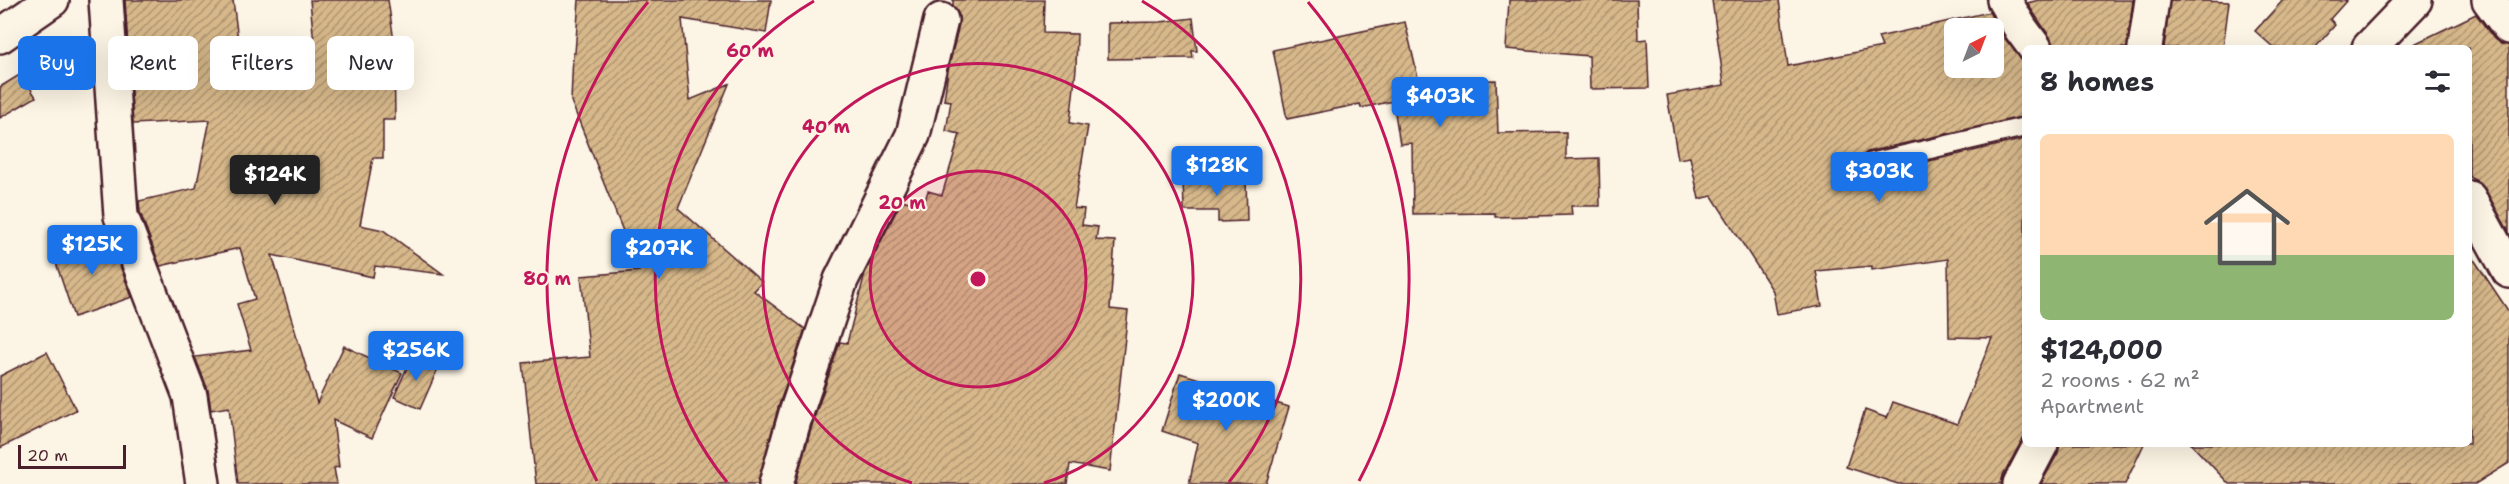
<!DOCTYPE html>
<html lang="en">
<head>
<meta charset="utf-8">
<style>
  :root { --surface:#fff; --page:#f2f2f3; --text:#2b2b33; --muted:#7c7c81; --accent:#1a73e8 }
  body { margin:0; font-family:"Shantell Sans",sans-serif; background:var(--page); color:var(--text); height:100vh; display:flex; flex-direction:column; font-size:22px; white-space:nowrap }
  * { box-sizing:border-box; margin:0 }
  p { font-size:20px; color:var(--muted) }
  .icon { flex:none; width:33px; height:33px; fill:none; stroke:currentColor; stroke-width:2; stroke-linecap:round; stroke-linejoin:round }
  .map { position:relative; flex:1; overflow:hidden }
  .side { position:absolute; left:2022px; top:45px; width:450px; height:402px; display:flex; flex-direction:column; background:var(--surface); border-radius:9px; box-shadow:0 6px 24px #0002 }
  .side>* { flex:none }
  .guide { position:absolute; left:18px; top:36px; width:570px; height:54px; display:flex; gap:12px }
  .needle { width:39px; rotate:42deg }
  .controls { position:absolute; left:1944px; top:18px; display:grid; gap:12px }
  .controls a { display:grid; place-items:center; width:60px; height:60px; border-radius:9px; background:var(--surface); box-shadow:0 6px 24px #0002; font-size:30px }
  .scale { position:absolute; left:18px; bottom:15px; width:108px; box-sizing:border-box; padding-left:6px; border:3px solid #4a1f2b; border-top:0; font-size:16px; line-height:21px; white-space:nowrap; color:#4a1f2b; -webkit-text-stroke:4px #fcf5e5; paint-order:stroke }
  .price { position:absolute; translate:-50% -51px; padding:0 14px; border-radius:6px; background:var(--accent); color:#fff; font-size:20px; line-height:39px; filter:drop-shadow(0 2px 3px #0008) }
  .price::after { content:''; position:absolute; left:50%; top:36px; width:18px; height:14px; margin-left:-9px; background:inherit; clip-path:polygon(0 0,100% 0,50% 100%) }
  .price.current { background:#222; color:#fff }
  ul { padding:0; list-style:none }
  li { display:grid; align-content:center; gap:12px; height:318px; padding:0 18px }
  li span { display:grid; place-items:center; height:186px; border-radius:9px; color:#555 }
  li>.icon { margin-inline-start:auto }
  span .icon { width:108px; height:108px; fill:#fffc; stroke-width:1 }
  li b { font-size:26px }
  h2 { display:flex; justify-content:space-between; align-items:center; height:72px; padding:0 18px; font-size:26px }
  .pill { padding:0 21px; border-radius:9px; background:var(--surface); box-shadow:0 6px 24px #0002; font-size:21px; line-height:54px }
  .pill.current { background:var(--accent); color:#fff }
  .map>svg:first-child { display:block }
  .building { fill:url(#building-hatch); stroke:#4a1f2b; stroke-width:1.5; fill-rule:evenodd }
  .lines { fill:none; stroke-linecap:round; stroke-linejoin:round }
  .service-casing { stroke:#4a1f2b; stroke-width:22 }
  .minor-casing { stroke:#4a1f2b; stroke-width:38 }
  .service { stroke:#fcf5e5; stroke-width:18 }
  .minor { stroke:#fcf5e5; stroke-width:33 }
  .ring { fill:none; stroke:#c2185b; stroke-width:3 }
  .centre { fill:#c2185b; stroke:#fcf5e5; stroke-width:3 }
  .ring-label { font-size:18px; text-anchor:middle; font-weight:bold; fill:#c2185b; stroke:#fcf5e5; stroke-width:4.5; stroke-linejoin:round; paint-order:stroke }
</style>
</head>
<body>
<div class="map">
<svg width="2509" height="484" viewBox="0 0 2509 484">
  <defs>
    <pattern id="building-hatch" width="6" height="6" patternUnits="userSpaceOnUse" patternTransform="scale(1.5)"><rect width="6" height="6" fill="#d6b88a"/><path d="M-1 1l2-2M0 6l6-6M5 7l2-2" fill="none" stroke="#b09571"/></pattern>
  </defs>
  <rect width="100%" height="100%" fill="#fcf5e5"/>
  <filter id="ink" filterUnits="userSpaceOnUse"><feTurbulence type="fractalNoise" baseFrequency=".0167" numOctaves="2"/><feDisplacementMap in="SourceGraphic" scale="12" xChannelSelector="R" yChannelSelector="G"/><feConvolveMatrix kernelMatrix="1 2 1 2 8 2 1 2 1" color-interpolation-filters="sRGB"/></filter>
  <g filter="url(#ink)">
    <g class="building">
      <polygon points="125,0 233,0 240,56 315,55 310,0 388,0 394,41 395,120 383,120 383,158 373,158 360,225 383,230 443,274 375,266 373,277 272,255 317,403 344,346 402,373 372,438 333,420 339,467 334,468 337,484 238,484 229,407 211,410 208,390 195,357 251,350 237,304 255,299 240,248 160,266 140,212 139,201 196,188 210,120 133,124"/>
      <polygon points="579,0 771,0 766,33 682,19 690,100 729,84 678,208 762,282 754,291 805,329 778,408 758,484 536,484 523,363 590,357 581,276 639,271 571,101 573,53 575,53"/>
      <polygon points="953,0 1044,0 1043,33 1077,34 1076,69 1070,123 1088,126 1074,208 1084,209 1082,225 1098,227 1096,240 1115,241 1110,309 1128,311 1110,471 1070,464 1067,484 795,484 814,419 840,342 847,343 865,273 902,200 923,206 928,191 942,195 960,134 946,131 951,101 944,100 948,71 959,24 959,15 953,6"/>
      <polygon points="1509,0 1637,0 1638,40 1647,39 1649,88 1590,89 1589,56 1506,49"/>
      <path d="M1712,0H1779L1788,66L1882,47L1878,37L1989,12L2006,40L2025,63V116L1867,152L1859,160L1862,171L1873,174L2025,139V435L2003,475L2001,484H1898L1846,467L1865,410L1887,418L1893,402L1957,424L1992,338L1949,337L1948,259L1872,270V266L1816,271L1822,306L1777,314L1773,291L1712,196L1699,199L1690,157L1678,159L1667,95L1724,85ZM1954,28H1994V68H1954Z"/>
      <polygon points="2039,0 2133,0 2127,48 2053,48 2050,37 2027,3"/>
      <polygon points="2170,0 2229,2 2223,48 2164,48"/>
      <polygon points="2283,0 2347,0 2330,19 2335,25 2315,48 2274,48 2255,31"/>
      <polygon points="2476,14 2494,39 2501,44 2509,45 2509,232 2485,189 2479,182 2469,177 2469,48 2406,48"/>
      <polygon points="1193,18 1197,51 1192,51 1193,58 1108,59 1108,23 1160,22"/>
      <polygon points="1405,22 1419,82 1496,80 1498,133 1566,132 1566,159 1599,158 1600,206 1571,206 1572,215 1495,217 1495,213 1413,214 1412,143 1400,144 1393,101 1361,108 1360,104 1287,119 1273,50"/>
      <polygon points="21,74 36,97 0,118 0,87"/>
      <polygon points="1183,177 1246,177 1247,221 1218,222 1218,211 1184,211"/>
      <polygon points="108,235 132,297 74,317 53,254"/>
      <polygon points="2469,252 2509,312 2509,463 2475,484 2229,484 2191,444 2469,444"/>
      <polygon points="47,352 76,410 0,448 0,376"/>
      <polygon points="413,354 439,366 420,409 394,397"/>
      <polygon points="1180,373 1289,407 1266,484 1189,484 1198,443 1162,431"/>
      <polygon points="2060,444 2144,444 2125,484 2041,484 2058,453"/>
    </g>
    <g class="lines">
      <g class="service-casing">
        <polyline id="service" points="1870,163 2025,127"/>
      </g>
      <g class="minor-casing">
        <g id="minor">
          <polyline points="106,0 121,216 190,396 203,484"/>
          <polyline points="2004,0 2021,29 2035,48"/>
          <polyline points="2489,0 2509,27"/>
          <polyline points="0,36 52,0"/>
          <polyline points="2145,48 2152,0"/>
          <polyline points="2369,48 2415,0"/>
          <polyline points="2469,198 2509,271"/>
          <polyline points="776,484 796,413 841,280 913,135 941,20"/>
          <polyline points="2020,484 2041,444"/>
        </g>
      </g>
      <use href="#service" class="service"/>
      <use href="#minor" class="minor"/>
    </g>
  </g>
  <circle cx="978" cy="279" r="108" fill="#c2185b" fill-opacity=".12"/>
  <g class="ring">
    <circle cx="978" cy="279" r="108"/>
    <path d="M912 483A215 215 0 1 1 1044 483"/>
    <path d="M727 482A323 323 0 0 1 814 1M1142 1A323 323 0 0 1 1229 482"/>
    <path d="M597 481A431 431 0 0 1 648 2M1308 2A431 431 0 0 1 1359 481"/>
  </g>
  <circle cx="978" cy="279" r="9" class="centre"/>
  <g class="ring-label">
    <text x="750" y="57">60 m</text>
    <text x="826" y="133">40 m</text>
    <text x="902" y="209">20 m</text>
    <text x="547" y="285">80 m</text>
  </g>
</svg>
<div class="controls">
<a><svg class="needle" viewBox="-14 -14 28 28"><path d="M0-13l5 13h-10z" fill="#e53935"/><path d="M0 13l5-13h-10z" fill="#7c7c81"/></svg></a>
</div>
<div class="scale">20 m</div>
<b class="price" style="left:1440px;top:128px">$403K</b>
<b class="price" style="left:1217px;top:197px">$128K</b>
<b class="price" style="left:1879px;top:203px">$303K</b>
<b class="price current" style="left:275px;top:206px">$124K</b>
<b class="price" style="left:92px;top:276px">$125K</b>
<b class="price" style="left:659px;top:280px">$207K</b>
<b class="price" style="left:416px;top:382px">$256K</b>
<b class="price" style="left:1226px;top:432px">$200K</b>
<div class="guide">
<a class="pill current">Buy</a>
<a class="pill">Rent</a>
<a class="pill">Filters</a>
<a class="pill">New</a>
</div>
<section class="side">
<h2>8 homes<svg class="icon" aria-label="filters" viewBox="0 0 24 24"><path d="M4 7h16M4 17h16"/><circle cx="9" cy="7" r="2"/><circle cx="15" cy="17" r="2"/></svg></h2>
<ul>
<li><span style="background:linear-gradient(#ffd9b3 65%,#8fb573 0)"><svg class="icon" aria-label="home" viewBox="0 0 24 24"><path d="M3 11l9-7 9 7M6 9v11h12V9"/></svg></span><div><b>$124,000</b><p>2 rooms · 62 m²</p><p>Apartment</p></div></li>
</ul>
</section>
</div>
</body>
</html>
